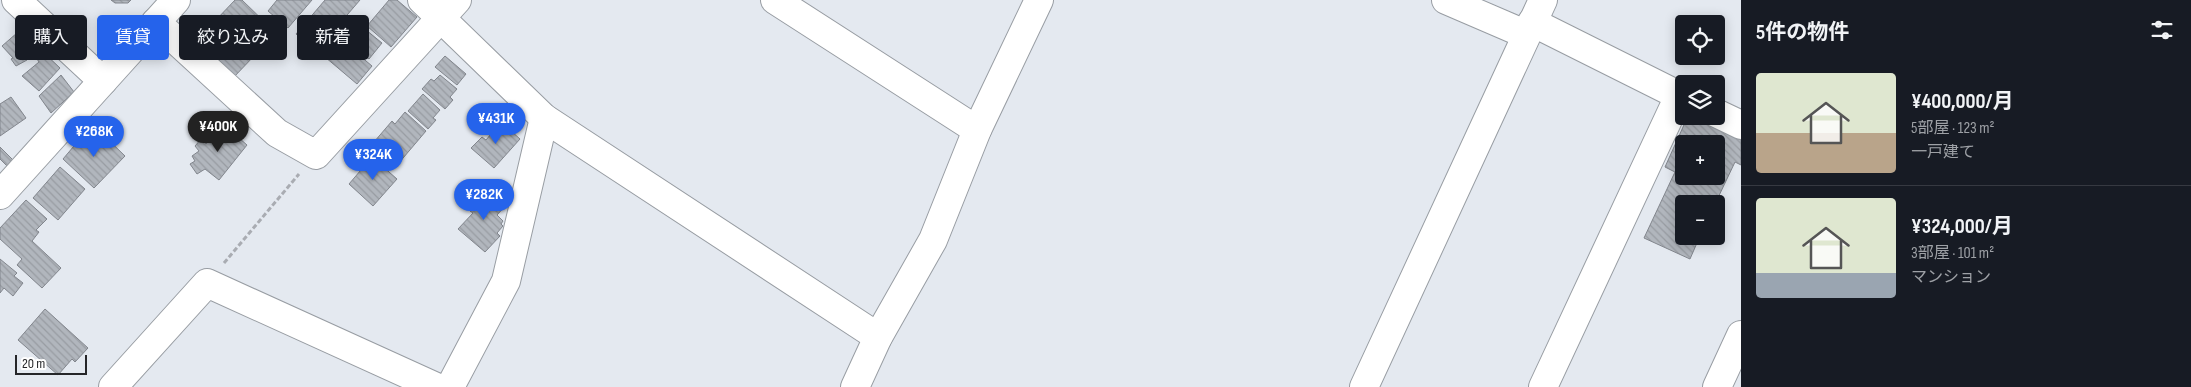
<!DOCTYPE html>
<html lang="ja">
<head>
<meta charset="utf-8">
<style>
  :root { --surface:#171b24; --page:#20242c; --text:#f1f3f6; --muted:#9ea1a6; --line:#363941; --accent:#2563eb }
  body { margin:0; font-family:"Sofia Sans Condensed","Noto Sans JP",sans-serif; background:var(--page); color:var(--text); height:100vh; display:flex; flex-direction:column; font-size:19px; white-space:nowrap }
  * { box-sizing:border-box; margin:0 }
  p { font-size:16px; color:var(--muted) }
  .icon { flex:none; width:28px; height:28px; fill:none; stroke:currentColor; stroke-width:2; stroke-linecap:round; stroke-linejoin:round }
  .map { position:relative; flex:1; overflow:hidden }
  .drawer { display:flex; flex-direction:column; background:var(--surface); width:450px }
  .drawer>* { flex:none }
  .banner { position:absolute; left:15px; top:15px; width:475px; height:45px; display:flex; gap:10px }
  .tools { position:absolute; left:1675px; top:15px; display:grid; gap:10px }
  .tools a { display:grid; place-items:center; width:50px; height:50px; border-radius:5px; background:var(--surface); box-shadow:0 2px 12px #0003; font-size:25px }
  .scale { position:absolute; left:15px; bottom:12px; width:72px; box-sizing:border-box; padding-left:5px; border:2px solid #252629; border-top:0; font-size:14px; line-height:18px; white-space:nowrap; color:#252629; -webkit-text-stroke:4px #fff; paint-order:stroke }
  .price { position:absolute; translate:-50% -42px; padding:0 11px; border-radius:18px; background:var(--accent); color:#fff; font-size:16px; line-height:32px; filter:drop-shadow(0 1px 2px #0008) }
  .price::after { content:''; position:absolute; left:50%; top:30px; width:15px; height:11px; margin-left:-8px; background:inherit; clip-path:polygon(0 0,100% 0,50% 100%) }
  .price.current { background:#222; color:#fff }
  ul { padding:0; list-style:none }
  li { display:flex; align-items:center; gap:15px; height:125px; padding:0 15px }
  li+li { border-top:1px solid var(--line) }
  li span { display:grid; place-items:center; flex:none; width:140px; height:100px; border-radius:5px; color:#555 }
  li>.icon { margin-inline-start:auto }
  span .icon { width:60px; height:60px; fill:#fffc; stroke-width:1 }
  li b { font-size:21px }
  h2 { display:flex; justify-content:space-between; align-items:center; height:60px; padding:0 15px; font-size:21px }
  .tag { padding:0 18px; border-radius:5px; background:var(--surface); box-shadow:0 2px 12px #0003; font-size:18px; line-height:45px }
  .tag.current { background:var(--accent); color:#fff }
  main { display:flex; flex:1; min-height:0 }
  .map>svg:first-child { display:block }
  .building { fill:url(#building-back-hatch); stroke:#82868d; fill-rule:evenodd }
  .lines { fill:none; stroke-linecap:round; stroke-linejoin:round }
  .minor-casing { stroke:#989da3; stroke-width:30 }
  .path { stroke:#a9acb2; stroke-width:3; stroke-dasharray:5 2.5; stroke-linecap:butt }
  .minor { stroke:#fff; stroke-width:28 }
</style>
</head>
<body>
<main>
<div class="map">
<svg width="1741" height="387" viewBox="0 0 1741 387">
  <defs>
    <pattern id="building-back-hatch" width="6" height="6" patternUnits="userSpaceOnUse" patternTransform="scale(1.25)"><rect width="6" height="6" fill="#b1b6bd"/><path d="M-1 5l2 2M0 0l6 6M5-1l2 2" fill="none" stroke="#989ca2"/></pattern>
  </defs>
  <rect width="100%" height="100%" fill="#e4e9f0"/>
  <g class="building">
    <polygon points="111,0 131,0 128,3 115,3"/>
    <polygon points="235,0 242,0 276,33 233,78 195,42"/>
    <polygon points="277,0 312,0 288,28 268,11"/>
    <polygon points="325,0 360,0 316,51 296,34"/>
    <polygon points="389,0 397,0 417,17 391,47 367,26"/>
    <polygon points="355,21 382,43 369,59 342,36"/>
    <polygon points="25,26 43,44 27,60 16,66 11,59 13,58 2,46"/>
    <polygon points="341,40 372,66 357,84 325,57"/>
    <polygon points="42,51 60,68 39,91 22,76 39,62 35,56"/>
    <polygon points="445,56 466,74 457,85 435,67"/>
    <polygon points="61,75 74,92 51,113 39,96"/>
    <polygon points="440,75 457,89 450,97 453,100 445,109 422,89 431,79 434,81"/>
    <polygon points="423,94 440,110 433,118 436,120 428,129 408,111"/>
    <polygon points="11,97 26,118 0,136 0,104"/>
    <polygon points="405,112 426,131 398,164 374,142 392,121 395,124"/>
    <path d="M1688,116H1700L1741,135V165L1735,162L1715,204H1684V236H1700L1690,259L1644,238L1675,172L1665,167ZM1684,144H1716V176H1684Z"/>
    <polygon points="501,122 520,139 494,168 471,148 482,137 486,140"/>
    <polygon points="223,124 247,145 219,180 205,169 197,174 190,164 195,161 192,156 199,151 195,146 202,138 206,144"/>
    <polygon points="96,128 125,156 94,188 63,159 79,140 82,144"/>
    <polygon points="0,147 13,160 7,166 0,159"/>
    <polygon points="372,157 397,179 373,206 349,184"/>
    <polygon points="60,167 85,189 58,220 33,198"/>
    <polygon points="489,189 506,205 497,215 503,221 501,224 503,226 497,233 500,236 485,252 458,229 473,213 470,211"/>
    <polygon points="26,200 47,219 36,230 39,232 32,241 61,268 42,288 17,265 22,259 0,239 0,228"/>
    <polygon points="0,259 17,273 14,276 23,283 13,296 4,288 0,293"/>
    <polygon points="45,309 88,348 75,362 72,359 58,375 18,340"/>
  </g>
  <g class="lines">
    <g class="minor-casing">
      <g id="minor">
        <polyline points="16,0 103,81"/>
        <polyline points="422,0 544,118 878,337"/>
        <polyline points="775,0 977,130"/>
        <polyline points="1446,0 1525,34"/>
        <polyline points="156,22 277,133 316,155 457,0"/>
        <polyline points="1532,22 1684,98"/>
        <polyline points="1716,113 1741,125"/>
        <polyline points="0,195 176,0"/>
        <polyline points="113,387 207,283 436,387"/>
        <polyline points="450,387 506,281 544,118"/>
        <polyline points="855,387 878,337 933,240 977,130 1039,0"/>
        <polyline points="1364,387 1543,0"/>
        <polyline points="1543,387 1679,96"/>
        <polyline points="1717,387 1741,335"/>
      </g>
    </g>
    <polyline class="path" points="224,263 299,174"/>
    <use href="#minor" class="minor"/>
  </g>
</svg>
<div class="tools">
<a><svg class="icon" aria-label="locate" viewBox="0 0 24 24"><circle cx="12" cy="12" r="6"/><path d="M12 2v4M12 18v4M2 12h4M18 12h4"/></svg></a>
<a><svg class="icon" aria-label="layers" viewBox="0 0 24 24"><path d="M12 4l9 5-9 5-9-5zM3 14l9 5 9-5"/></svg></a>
<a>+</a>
<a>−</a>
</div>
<div class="scale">20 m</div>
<b class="price" style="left:496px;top:145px">¥431K</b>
<b class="price current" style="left:218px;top:153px">¥400K</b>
<b class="price" style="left:94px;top:158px">¥268K</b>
<b class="price" style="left:373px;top:181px">¥324K</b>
<b class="price" style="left:484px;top:221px">¥282K</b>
<div class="banner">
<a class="tag">購入</a>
<a class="tag current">賃貸</a>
<a class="tag">絞り込み</a>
<a class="tag">新着</a>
</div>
</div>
<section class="drawer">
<h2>5件の物件<svg class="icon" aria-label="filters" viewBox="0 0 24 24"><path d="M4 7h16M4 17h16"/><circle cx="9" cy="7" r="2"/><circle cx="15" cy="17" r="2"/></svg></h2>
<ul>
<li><span style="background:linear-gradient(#dfe7d0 60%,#b9a48a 0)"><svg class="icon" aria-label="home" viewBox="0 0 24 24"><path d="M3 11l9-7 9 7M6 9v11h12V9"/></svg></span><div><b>¥400,000/月</b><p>5部屋 · 123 m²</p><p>一戸建て</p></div></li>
<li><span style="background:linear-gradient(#dfe7d0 75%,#9aa5b1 0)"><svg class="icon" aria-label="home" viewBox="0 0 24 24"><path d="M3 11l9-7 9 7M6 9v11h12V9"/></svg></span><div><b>¥324,000/月</b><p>3部屋 · 101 m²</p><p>マンション</p></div></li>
</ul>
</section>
</main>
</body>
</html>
